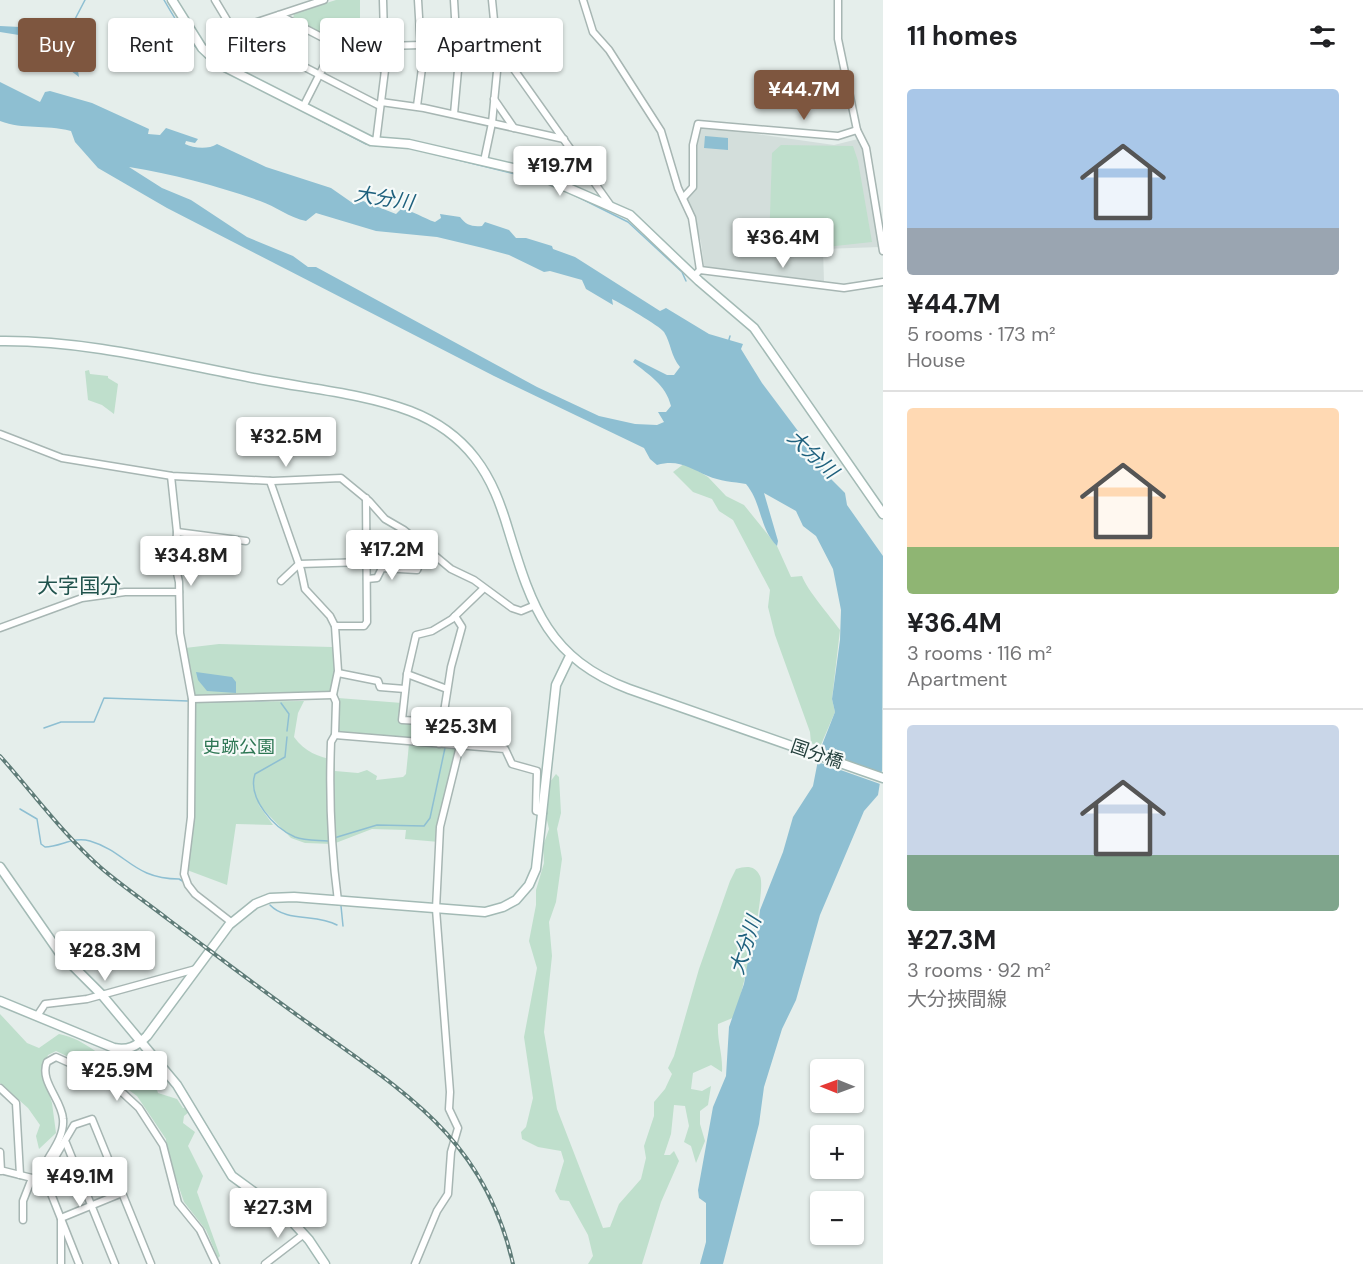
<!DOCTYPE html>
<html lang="en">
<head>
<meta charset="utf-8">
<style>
  :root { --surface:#fff; --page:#f6f6f6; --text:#202124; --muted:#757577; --line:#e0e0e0; --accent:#7e563f }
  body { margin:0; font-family:"DM Sans","Noto Sans JP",sans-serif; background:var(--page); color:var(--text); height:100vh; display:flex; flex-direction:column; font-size:22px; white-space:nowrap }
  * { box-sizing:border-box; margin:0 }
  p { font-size:20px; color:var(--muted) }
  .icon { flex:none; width:33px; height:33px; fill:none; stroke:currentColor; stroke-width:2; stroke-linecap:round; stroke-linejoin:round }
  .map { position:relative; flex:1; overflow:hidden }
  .side { display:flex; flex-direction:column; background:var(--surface); width:480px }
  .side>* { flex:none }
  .guide { position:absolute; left:18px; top:18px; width:570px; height:54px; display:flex; gap:12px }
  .needle { width:39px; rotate:271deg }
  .buttons { position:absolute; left:810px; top:1059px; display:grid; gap:12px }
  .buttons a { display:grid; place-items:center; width:54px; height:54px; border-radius:6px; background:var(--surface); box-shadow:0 2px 4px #0004; font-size:30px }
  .price { position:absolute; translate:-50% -51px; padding:0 14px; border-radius:6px; background:#fff; color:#222; font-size:20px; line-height:39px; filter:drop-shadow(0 2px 3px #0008) }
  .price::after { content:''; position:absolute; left:50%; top:36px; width:18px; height:14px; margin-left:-9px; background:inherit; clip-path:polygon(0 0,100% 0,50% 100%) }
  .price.on { background:var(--accent); color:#fff }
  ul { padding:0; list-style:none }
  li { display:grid; align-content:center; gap:12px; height:318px; padding:0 24px }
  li+li { border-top:2px solid var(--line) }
  li span { display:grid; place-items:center; height:186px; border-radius:6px; color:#555 }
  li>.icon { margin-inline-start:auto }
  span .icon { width:108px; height:108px; fill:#fffc; stroke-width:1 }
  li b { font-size:26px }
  h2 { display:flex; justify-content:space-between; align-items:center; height:72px; padding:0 24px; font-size:26px }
  .tag { padding:0 21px; border-radius:6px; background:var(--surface); box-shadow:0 2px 4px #0004; font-size:21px; line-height:54px }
  .tag.on { background:var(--accent); color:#fff }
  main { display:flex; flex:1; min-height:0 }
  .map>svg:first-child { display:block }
  .built { fill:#d3dedb }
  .green { fill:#bfdfcc }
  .water { fill:#8ebfd2; fill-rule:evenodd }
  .pier { fill:#e5eeeb }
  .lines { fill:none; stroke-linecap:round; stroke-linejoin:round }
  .stream { stroke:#8ebfd2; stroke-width:1.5 }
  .street-casing { stroke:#a7b6b3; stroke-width:9 }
  .secondary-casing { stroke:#a3bab5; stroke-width:11 }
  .street { stroke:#fff; stroke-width:6 }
  .secondary { stroke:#fff; stroke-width:8 }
  .rail-casing { stroke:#5f7c78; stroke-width:4 }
  .rail { stroke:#f6faf9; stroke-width:1.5; stroke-dasharray:4.5; stroke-linecap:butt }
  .labels { text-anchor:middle; stroke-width:4.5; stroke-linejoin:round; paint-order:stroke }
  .park-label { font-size:18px; fill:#2e7754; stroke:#f6faf9 }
  .street-label { font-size:18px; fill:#24403d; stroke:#f6faf9 }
  .water-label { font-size:20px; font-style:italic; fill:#1e607d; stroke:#f6faf9 }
  .quarter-label { font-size:21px; fill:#20534d; stroke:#f6faf9 }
</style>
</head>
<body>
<main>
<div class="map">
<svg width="883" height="1264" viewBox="0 0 883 1264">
  <rect width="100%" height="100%" fill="#e5eeeb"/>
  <polygon class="built" points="700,126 834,145 858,139 863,147 870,181 880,247 823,249 824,282 704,267 701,242 687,199 696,190 696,141"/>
  <g class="green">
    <polygon points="336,0 360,0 360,51 357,53 293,19 294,13"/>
    <polygon points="781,145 853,146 858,161 872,242 826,247 769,246 772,153"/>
    <polygon points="89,370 90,374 108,376 108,378 118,384 114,414 102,405 88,400 85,371"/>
    <path d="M685,463L708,477L726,496L744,505L777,546L791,577L802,576C807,590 830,616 840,630L832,699L835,712L820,747L811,743L810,732L775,635L768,607L770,590L733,520L719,511L712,499L693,492L673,472Z"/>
    <path d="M219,644L332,647C339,661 334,678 331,692L194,697L185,648Z"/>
    <polygon points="338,698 402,703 401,722 440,723 438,742 337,732"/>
    <path d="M304,701L298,713L294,737C305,752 318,757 335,760V771L358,773L367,770L377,776L376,780L403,777L406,774L409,744L456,749L439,842L405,839L406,830L372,829L333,844L305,843L291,838L258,804L273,825L236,824L227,885L187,870L194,820L195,702Z"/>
    <path d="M556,774L559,777L561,813L557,829L562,859L556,902L549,922L552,956L544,1032L557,1109L603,1228L610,1227L619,1204L641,1179L646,1158L644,1146L654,1116V1102L665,1089L672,1074L668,1068L674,1056L699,969L730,881L736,869C746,866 755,865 760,876C767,890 741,997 735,1017L718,1024C717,1041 723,1054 722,1072L711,1065L693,1073L691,1089L702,1091L711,1086L708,1105L700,1111V1124L705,1141L696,1163L691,1146L684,1142L689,1126L685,1106L674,1105L671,1134L664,1155H670L674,1151L679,1161L661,1202L642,1264H588L593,1256L588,1235L569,1201L560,1200L555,1191L564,1161L561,1151L538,1147L522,1139L521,1132L526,1127L533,1098L524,1037L537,968L529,941L536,905V890L544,863L543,846L549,829L545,812L550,782Z"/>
    <path d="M0,1014L27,1043L39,1048L59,1034C87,1039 104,1062 127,1069L129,1063L136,1061L156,1087L158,1093L177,1099L183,1108H187L189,1112L184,1116L183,1123L195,1132L188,1146L203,1176L197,1192L220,1256L218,1258L206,1230L184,1202L167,1152L166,1139L137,1096L111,1077L56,1051L48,1055L42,1071L52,1103L56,1133L39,1149L36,1136L40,1125L28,1108L0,1083Z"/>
  </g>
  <g class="water">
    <polygon points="70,22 75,25 62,55 78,71 79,77 25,36 0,32 0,26 20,27 57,49"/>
    <path d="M0,82L40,102L45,92L50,91L92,103L149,129L148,134L160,135L166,128L198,139L195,143L186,141L185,144C193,148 208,150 217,144L266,167L331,188L354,204L363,201L396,214L401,209C414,211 423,218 435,222L441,218L440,214L460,217C466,225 472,227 482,226L485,222L509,230L516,238H526L552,246L553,249L575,257L660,311L666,308L709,334L743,344L741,349L762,383L819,459L829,477L845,493L847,505L883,556L882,770L878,795L864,811L820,915L796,1000L782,1029L764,1087L759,1124L723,1264H700L706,1242V1203L699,1198L698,1190L713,1107L726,1076L729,1027L744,984L749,955L757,935L760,910L783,852L793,817L813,786L820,750L835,712L832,699L840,640L841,610L833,569L816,536L803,526L796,511L764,493L778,541L777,546C759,528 762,503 746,484C734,482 719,481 708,476C689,468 679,459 657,465L650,459L644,448L494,376L167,208L98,168L75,142L71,131C44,124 24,130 0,121ZM129,167C173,174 218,186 260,201C275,206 290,218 306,221L316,213L376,231L437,237L483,248L509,255L544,272L550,271L582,280L586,289L613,305L612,299C620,303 660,326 664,332C671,343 671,357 680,367L674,375H667L635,359L633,362C649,375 666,385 671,406L666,412H658L664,422L657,425L635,424L599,416L537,387L316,267H308L293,256L247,237L191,200L162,188Z"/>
    <polygon points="705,136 728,138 728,150 704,148"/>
    <polygon points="196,672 232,677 236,682 236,693 207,691 198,680"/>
  </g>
  <polygon class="pier" points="817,750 883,773 883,785 815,761"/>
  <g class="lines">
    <g class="stream">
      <path d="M164,0C196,56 209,64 266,92"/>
      <polyline points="73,23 85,0"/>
      <polyline points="291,105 366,144 391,147"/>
      <polyline points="434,154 543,181"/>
      <polyline points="572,194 628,222 682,272 686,281"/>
      <polyline points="728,343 730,336"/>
      <polyline points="200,702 279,700"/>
      <polyline points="281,703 289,714 287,731"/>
      <polyline points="44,728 61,722 94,722 104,698 188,701"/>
      <path d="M287,737L285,757L255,774C247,798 274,828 295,837C305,841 318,840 328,841"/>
      <path d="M20,809L37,819L41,844L45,847C61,847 73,836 90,841C127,852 133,879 179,879L184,882"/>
      <polyline points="334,838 377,825 424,826 430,818 445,748"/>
      <path d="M270,905C286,922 317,914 337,925"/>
      <polyline points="341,906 343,926"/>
    </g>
    <g class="street-casing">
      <g id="street">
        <polyline points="215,0 233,30 380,106"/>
        <polyline points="583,0 593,32 609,50 661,131 678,188 692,218 700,270"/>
        <polyline points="838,0 838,39 857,130"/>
        <polyline points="279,15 385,70"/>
        <polyline points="384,46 497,43"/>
        <polyline points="498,47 611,206"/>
        <polyline points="210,57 233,30 324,0"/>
        <polyline points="494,99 514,128"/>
        <polyline points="381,102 424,108 564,139"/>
        <polyline points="417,106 422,68 418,0"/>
        <polyline points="303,107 335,44"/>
        <polyline points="454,114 458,70 454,0"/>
        <polyline points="376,142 385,70 383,0"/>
        <polyline points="484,161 492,123 498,61 492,0"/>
        <polyline points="683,198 693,187 693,145 698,124 838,136 857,130 866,148 883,251"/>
        <polyline points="697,273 700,270 844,288 883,282"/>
        <polyline points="0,434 62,458 172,476 273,481 341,478 369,501 385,519 404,530 451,569 474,580 512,608 521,611 533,606"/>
        <polyline points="171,476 177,532 175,564 179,582 180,633 192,699 191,817 184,874 188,885 195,894 231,922"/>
        <path d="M270,481L301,570L305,589L330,616L335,626L338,671L333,695L336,702L335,735L331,742C329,795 331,848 338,901"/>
        <polyline points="177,532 246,541"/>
        <polyline points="367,579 377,578 382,568 417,570 426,548"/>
        <polyline points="281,581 299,564 366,562"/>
        <polyline points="335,626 364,626 367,622 366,498"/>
        <polyline points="0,628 82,598 125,592 179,592"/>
        <polyline points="338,673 378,681 380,687 405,689"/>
        <polyline points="407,674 447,689"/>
        <polyline points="192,699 333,695"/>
        <polyline points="441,722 402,720 407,674 416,635 432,631 452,619 482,590"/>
        <polyline points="335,735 505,749 512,764 537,771 536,811 543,813"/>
        <polyline points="439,744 451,667 462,627 455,616"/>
        <polyline points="37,1016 45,1004 87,999 196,969"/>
        <polyline points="0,1088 16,1103 20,1175"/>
        <polyline points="66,1143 115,1264"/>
        <polyline points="0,1152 1,1171"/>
        <polyline points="0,1170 40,1180"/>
        <path d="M38,1179C44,1159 65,1141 63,1119C62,1100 39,1081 47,1062L56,1057L111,1082L139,1108L163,1145L178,1203L200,1230L216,1264"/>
        <polyline points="23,1220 23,1201 32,1178"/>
        <polyline points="61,1264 61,1218 122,1193"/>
        <polyline points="79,1264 44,1176 74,1125 92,1119 151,1264"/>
        <polyline points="265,1264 304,1234"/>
        <polyline points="415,1264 437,1211 448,1194 451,1152 458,1128 449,1109 450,1092 436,909 440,827 460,746"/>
      </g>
    </g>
    <g class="secondary-casing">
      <g id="secondary">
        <polyline points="172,0 202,48 219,64 371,141 409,144 534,173 630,215 699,281 754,328 883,514"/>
        <path d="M0,341C89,340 177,364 264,380C312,389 365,394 410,411C436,421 458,436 475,458C492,480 501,505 509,532C532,608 549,659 629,689L883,778"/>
        <polyline points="0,867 59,952 102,995 177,1085 232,1176 288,1217 309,1240 325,1264"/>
        <path d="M0,1001L114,1048C128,1051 137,1046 147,1036L229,925L255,904L270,898L294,897L485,912L503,907L516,900L529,885L536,869L556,685L570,656"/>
      </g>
    </g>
    <use href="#street" class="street"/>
    <use href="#secondary" class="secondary"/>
    <g class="rail-casing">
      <path id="rail" d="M0,756C33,793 63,834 100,867C122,886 146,902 169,920C216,955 263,991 311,1025C407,1094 485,1140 513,1264"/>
    </g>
    <use href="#rail" class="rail"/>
  </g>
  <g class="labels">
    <g class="park-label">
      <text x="239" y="753">史跡公園</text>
    </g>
    <g class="street-label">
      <text transform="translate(817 754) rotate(19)" y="6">国分橋</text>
    </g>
    <g class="water-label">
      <text transform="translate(384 198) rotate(9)" y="7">大分川</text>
      <text transform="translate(813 454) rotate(43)" y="7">大分川</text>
      <text transform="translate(745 945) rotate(-72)" y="7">大分川</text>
    </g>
    <g class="quarter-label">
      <text x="79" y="593">大字国分</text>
    </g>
  </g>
</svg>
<div class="buttons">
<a><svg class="needle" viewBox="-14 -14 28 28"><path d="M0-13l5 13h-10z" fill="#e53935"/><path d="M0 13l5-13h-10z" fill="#757577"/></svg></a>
<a>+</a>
<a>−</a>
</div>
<b class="price on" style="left:804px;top:121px">¥44.7M</b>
<b class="price" style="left:560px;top:197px">¥19.7M</b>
<b class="price" style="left:783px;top:269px">¥36.4M</b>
<b class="price" style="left:286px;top:468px">¥32.5M</b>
<b class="price" style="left:392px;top:581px">¥17.2M</b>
<b class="price" style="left:191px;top:587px">¥34.8M</b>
<b class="price" style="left:461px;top:758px">¥25.3M</b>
<b class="price" style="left:105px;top:982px">¥28.3M</b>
<b class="price" style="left:117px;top:1102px">¥25.9M</b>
<b class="price" style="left:80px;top:1208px">¥49.1M</b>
<b class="price" style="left:278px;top:1239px">¥27.3M</b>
<div class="guide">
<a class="tag on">Buy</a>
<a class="tag">Rent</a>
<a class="tag">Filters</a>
<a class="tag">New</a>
<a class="tag">Apartment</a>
</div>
</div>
<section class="side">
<h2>11 homes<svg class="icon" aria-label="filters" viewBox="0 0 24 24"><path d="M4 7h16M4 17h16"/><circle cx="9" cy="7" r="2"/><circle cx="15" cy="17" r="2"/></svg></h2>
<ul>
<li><span style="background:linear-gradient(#a9c7e8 75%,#9aa5b1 0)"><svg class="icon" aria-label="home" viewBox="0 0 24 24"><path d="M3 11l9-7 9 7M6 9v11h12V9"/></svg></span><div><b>¥44.7M</b><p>5 rooms · 173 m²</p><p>House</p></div></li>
<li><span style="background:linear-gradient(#ffd9b3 75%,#8fb573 0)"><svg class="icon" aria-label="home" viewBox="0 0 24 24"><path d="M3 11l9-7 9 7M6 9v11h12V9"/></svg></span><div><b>¥36.4M</b><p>3 rooms · 116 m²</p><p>Apartment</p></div></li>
<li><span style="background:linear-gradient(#c9d6e8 70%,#7fa58c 0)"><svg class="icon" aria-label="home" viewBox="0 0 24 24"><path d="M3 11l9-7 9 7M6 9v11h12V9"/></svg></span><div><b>¥27.3M</b><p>3 rooms · 92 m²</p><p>大分挾間線</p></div></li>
</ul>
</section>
</main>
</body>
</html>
